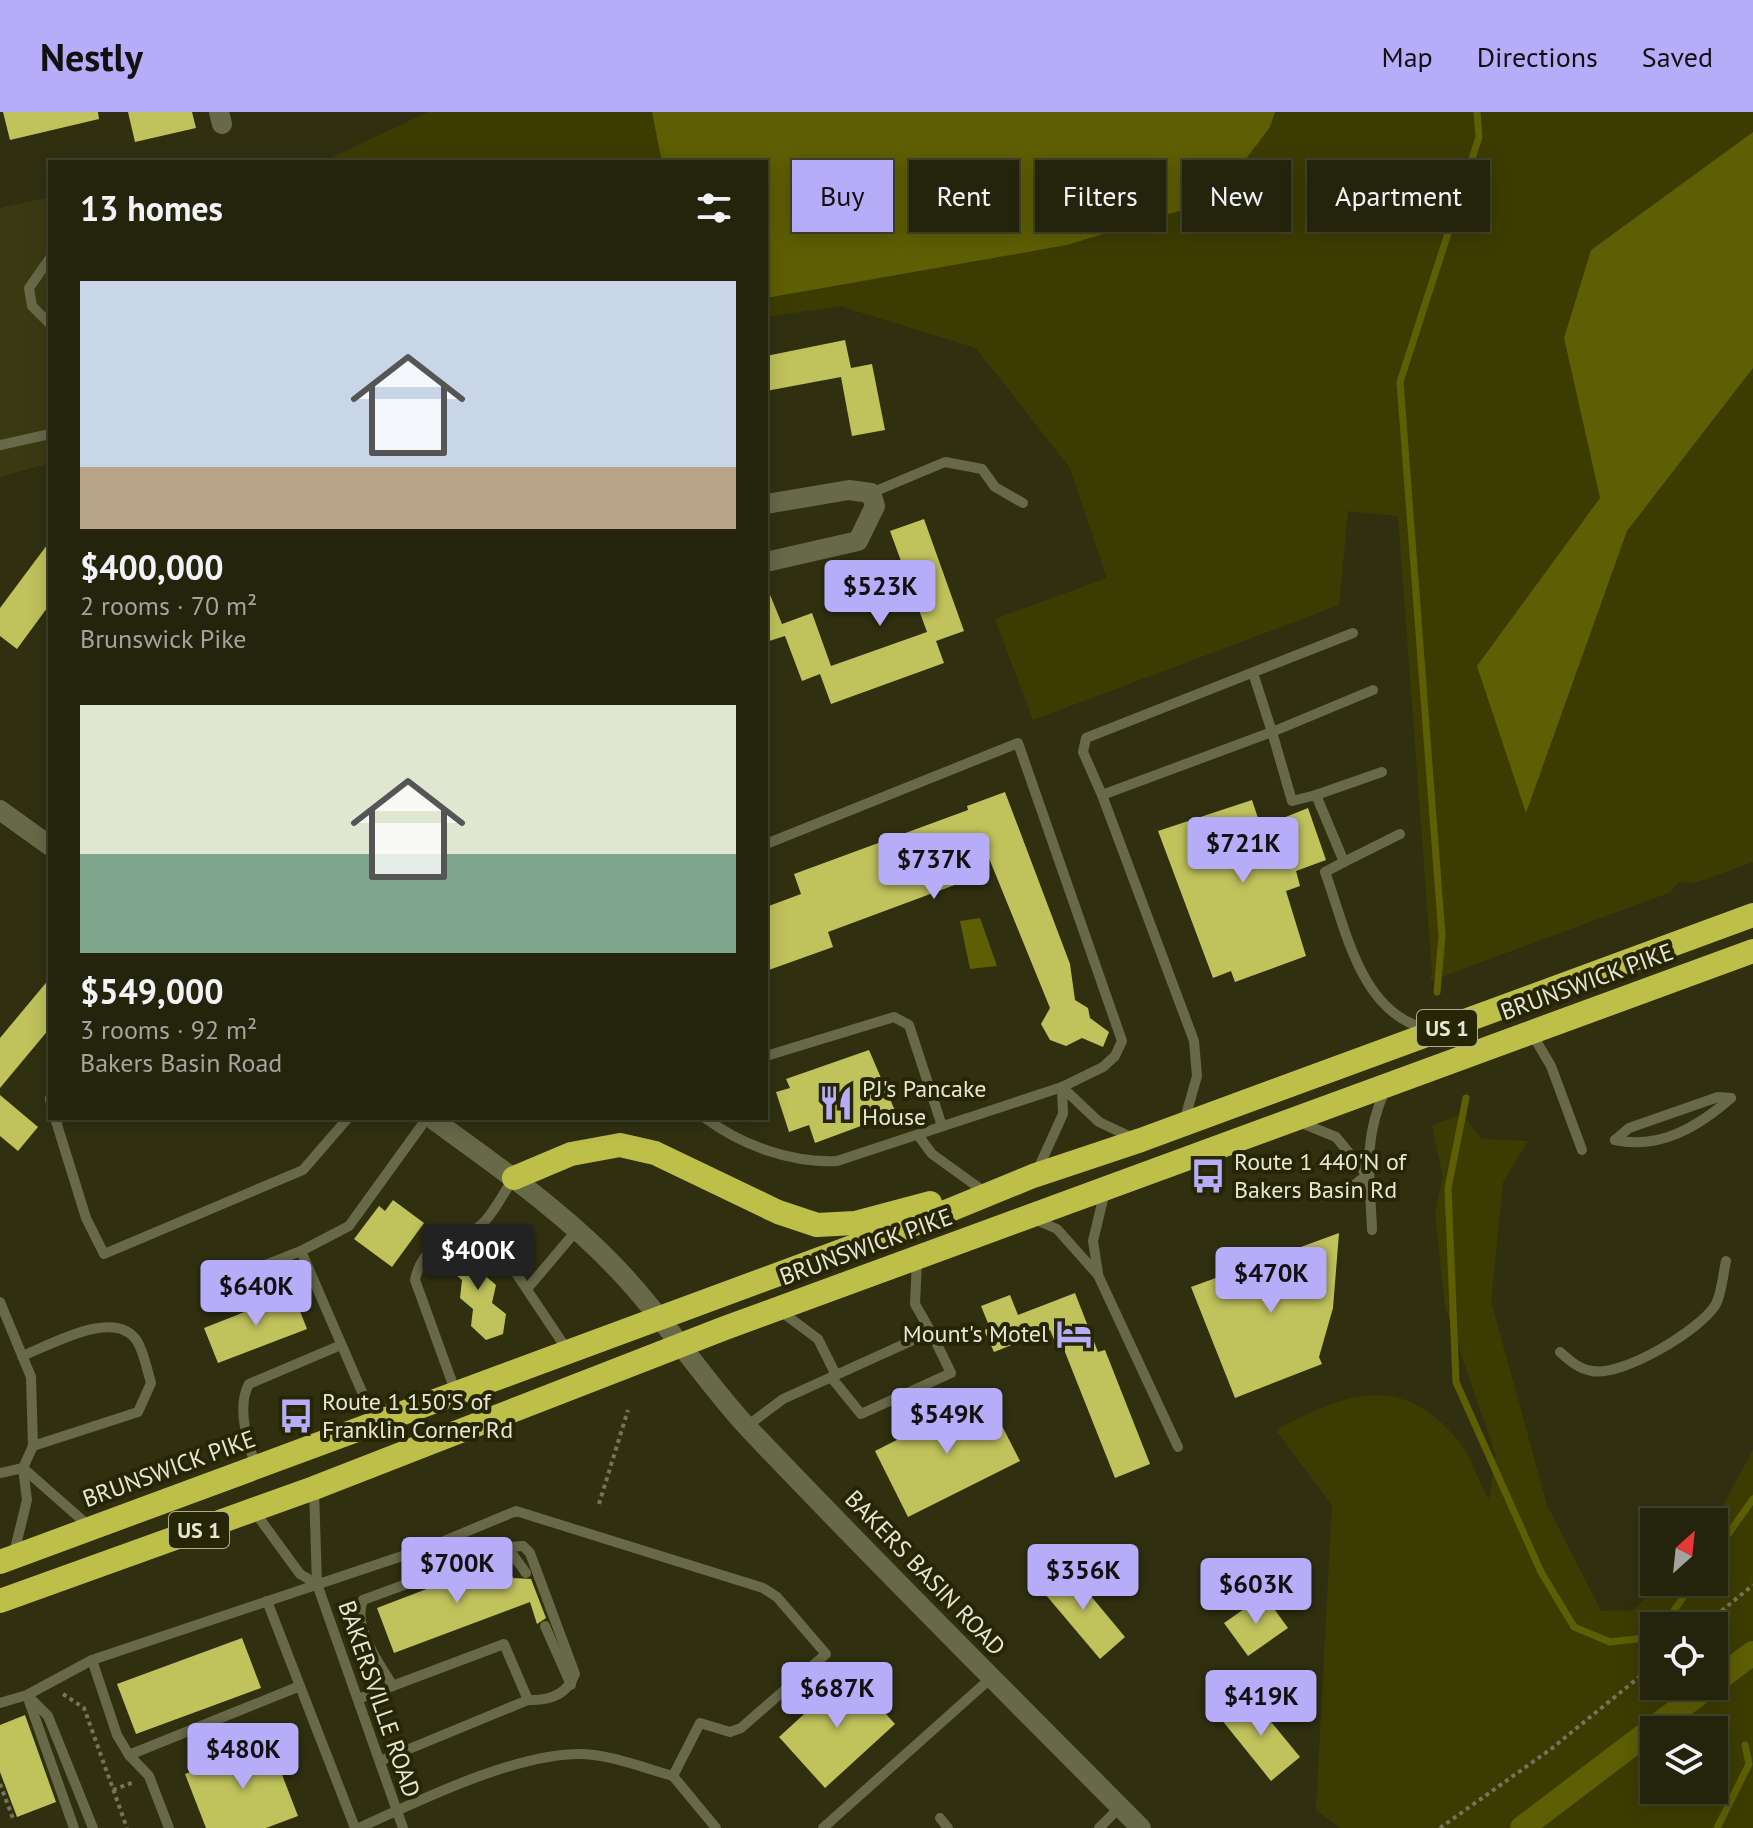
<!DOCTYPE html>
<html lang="en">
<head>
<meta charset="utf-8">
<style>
  :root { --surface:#24240d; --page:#30301b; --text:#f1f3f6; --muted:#a3a49d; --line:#41412e; --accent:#b6acf8 }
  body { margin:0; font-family:"PT Sans",sans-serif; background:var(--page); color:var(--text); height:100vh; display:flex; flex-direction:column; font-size:30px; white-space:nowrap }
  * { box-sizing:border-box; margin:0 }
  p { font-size:26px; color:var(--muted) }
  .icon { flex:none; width:44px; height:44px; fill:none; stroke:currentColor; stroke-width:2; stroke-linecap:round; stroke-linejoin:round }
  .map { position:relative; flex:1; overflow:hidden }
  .panel { position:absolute; left:48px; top:48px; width:720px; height:960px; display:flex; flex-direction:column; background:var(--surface); border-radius:0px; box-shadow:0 4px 20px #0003,0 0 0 2px var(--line) }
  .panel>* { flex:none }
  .banner { position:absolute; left:792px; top:48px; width:760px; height:72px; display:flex; gap:16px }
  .needle { width:52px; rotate:27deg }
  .controls { position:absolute; left:1640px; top:1396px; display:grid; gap:16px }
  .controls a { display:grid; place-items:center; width:88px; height:88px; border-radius:0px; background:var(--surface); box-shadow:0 4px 20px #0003,0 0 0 2px var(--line); font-size:40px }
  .price { position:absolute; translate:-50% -68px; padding:0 18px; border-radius:8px; background:var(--accent); color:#111; font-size:26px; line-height:52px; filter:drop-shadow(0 2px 4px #0008) }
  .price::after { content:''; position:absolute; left:50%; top:48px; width:24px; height:18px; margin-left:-12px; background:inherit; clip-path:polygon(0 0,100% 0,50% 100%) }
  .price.active { background:#222; color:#fff }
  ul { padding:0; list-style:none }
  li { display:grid; align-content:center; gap:16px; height:424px; padding:0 32px }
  li span { display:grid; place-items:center; height:248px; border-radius:0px; color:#555 }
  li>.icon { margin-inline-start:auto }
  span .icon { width:144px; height:144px; fill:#fffc; stroke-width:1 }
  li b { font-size:34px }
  h2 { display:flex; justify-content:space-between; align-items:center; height:96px; padding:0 32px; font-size:34px }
  .chip { padding:0 28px; border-radius:0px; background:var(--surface); box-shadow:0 4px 20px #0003,0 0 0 2px var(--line); font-size:28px; line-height:72px }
  .chip.active { background:var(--accent); color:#111 }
  header { display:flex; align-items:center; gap:48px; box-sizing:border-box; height:112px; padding:0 40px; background:var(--accent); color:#111 }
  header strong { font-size:38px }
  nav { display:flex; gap:44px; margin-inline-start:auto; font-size:28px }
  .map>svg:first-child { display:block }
  .built { fill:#3a3a12 }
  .green { fill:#3c3c02; fill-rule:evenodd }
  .water { fill:#5e5e04 }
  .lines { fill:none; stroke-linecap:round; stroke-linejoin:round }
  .stream { stroke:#5e5e04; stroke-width:7 }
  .canal { stroke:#5e5e04; stroke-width:24 }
  .building { fill:#c0c25c }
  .path { stroke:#74745a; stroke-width:4; stroke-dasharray:4 4; stroke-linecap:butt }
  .lane { stroke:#686948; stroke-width:10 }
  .street { stroke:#686948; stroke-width:20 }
  .secondary { stroke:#686948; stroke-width:20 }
  .highway { stroke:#bebf49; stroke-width:24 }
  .labels { text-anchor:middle; stroke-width:8; stroke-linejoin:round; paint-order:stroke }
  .shield { fill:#262606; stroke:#acac96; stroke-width:2 }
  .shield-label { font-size:22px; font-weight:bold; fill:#e5e6d4 }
  .street-label { font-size:24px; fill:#e5e6d4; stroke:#262606 }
  .poi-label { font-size:24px; fill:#e5e6d4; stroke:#262606; text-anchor:start }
</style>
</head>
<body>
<header>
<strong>Nestly</strong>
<nav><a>Map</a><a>Directions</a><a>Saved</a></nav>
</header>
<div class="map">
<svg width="1753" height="1716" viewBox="0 0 1753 1716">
  <rect width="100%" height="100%" fill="#303011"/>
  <polygon class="built" points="50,85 50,351 0,365 0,96"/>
  <g class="green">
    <polygon points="428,0 1753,0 1753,20 1591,138 1564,226 1600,386 1478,554 1526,700 1627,419 1753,256 1753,750 1695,771 1679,770 1671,780 1430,869 1432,860 1398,404 1348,399 1339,493 1033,608 995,507 1107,466 1070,356 976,236 840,194 766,205 766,50 322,50"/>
    <path d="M1462,1002L1482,1027L1528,1029L1503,1070L1491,1189L1547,1393L1601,1499L1634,1498L1661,1470H1714V1410L1753,1338V1716H1340L1316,1698L1332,1393L1276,1318C1348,1280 1403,1259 1461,1332C1473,1348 1478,1371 1489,1387L1496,1344L1445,1195L1435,1100L1443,1065L1432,1014ZM1654,1514H1714V1574H1654ZM1654,1618H1714V1678H1654Z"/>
  </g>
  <g class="water">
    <polygon points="652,0 1275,0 1270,15 1215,88 1067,133 766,186 766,50 662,50"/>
    <polygon points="1753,20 1753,256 1627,419 1526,701 1477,554 1600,386 1564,226 1591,138"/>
    <polygon points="980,806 997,854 970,857 960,809"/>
  </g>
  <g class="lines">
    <g class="stream">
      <polyline points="1437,880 1442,824 1400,270 1479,25 1477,0"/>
      <polyline points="1466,986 1448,1076 1456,1270 1541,1460 1574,1515 1610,1530 1654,1525"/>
      <polyline points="1714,1442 1753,1387"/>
      <polyline points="1663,1514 1694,1470"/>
      <polyline points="1717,1716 1749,1652 1745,1633"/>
    </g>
    <g class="canal">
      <polyline points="1714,1570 1753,1541"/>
      <polyline points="1522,1716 1709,1574"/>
    </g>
  </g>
  <g class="building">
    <polygon points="3,0 98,0 99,7 10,28"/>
    <polygon points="128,0 192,0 196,16 135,30"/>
    <polygon points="845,228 851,256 872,252 885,318 852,324 841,265 766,279 766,244"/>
    <polygon points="924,407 964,519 936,529 944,551 831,592 820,562 802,569 785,524 766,530 766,473 782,512 812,501 831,554 927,520 890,419"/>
    <polygon points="50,429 50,492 17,537 0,524 0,496"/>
    <polygon points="1005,680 1070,852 1075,888 1088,896 1090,906 1109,920 1103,935 1082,926 1066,934 1050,928 1041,912 1050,896 984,734 955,746 960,771 828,820 833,835 766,859 766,795 801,782 794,762 968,698 967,694"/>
    <polygon points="1252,688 1261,715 1308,696 1326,748 1296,759 1300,774 1286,779 1306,844 1235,870 1231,859 1213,866 1158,719"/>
    <polygon points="50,866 50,916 0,976 0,926"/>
    <polygon points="869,938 896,1001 815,1031 809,1013 789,1020 776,980 790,976 786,967"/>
    <polygon points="0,983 38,1015 18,1039 0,1024"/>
    <polygon points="393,1088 424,1111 392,1155 354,1127 379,1094 385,1099"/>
    <polygon points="1339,1121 1333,1196 1319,1245 1322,1252 1235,1286 1191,1175"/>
    <polygon points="471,1133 485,1144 482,1161 496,1173 492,1191 506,1202 503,1222 486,1228 471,1214 473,1197 460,1186 462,1168 449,1157 452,1139"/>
    <polygon points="293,1181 307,1217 218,1251 204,1216"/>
    <polygon points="1075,1181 1098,1240 1105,1238 1150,1352 1115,1366 1063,1235 1058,1237 1050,1218 994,1240 984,1218 990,1216 981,1194 1010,1183 1018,1203"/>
    <polygon points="986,1283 1020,1349 908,1405 875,1339"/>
    <polygon points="505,1447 513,1466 531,1467 546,1506 537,1512 530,1490 394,1541 377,1496"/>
    <polygon points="1066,1454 1125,1525 1100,1547 1040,1476"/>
    <polygon points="1264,1483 1288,1516 1248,1544 1224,1511"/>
    <polygon points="242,1526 261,1576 136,1622 117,1572"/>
    <polygon points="849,1561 895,1612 825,1676 779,1625"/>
    <polygon points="1250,1584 1300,1645 1271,1669 1221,1607"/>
    <polygon points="25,1603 56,1690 17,1705 0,1660 0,1613"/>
    <polygon points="269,1629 298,1704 266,1716 206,1716 185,1662"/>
  </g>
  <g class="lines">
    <g class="path">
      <polyline points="599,1392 628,1298"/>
      <polyline points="1703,1514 1753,1473"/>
      <polyline points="63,1582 84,1596 127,1716"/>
      <polyline points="0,1672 14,1709"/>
      <polyline points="113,1678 134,1670"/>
      <polyline points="1440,1716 1551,1637 1654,1553"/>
    </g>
    <g class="lane">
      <polyline points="50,146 29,176 32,194 50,212"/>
      <polyline points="0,333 50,322"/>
      <polyline points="871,381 945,350 982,357 995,375 1023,391"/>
      <polyline points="1253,561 1272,620 1373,578"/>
      <polyline points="1102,683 1083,640 1086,626 1353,521"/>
      <polyline points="1316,683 1382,660"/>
      <polyline points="1344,750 1400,722"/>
      <polyline points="1532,922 1551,954 1582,1038"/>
      <polyline points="766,944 894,905 909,913 942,1014"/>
      <polyline points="1062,975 1099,1010 1131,1025"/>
      <polyline points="50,986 50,988"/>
      <polyline points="55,1006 86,1106 104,1142 303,1058 348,1006"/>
      <path d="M705,1006C743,1034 791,1051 837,1049L1062,975L1103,955L1115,944L1122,929L1018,631L766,732"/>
      <path d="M1184,1010L1197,964L1194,929L1102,683L1272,620L1292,689L1316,683L1344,750L1325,760C1346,817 1360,901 1427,917"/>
      <polyline points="1299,1010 1336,1025 1367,1063"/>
      <polyline points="918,1023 932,1042 982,1078"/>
      <path d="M1615,1028C1659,1038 1698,1015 1731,986"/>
      <polyline points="1615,1028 1629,1016 1718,985 1731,986"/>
      <polyline points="1037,1059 1063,1002 1062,975"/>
      <polyline points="1326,1085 1353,1074 1367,1063"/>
      <polyline points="1034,1107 1057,1117 1098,1163 1178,1335"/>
      <polyline points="483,1112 568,1239"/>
      <path d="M1372,1118C1370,1065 1362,1030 1385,978"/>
      <polyline points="301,1139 375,1310"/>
      <polyline points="917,1148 915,1192 931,1220"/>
      <polyline points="1098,1161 1093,1129 1105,1079"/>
      <polyline points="237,1164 301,1139 349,1114 427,1006"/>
      <polyline points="527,1177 576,1119"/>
      <polyline points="0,1190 31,1265 33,1334 23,1356 27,1388 14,1441"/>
      <polyline points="779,1198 818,1227 836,1263"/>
      <path d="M1560,1240C1570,1249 1579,1257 1592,1259C1622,1265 1701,1218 1716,1192C1722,1180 1723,1162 1726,1149"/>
      <path d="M22,1244C51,1233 115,1195 137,1229C144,1240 147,1258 151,1271L138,1300L33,1334"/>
      <path d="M456,1281L415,1168C425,1120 464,1133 485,1109C496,1097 504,1080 514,1066"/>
      <polyline points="747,1314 783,1287 931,1220 951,1261 861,1302 831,1265"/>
      <path d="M256,1355C248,1331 236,1295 249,1272L341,1233"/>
      <polyline points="23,1356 90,1415"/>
      <polyline points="0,1361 23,1356"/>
      <polyline points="314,1377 317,1472 403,1716"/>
      <polyline points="254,1399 300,1462 317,1472"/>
      <path d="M507,1435L523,1434L530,1441L575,1562C567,1583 549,1589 528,1588"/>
      <polyline points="267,1489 355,1716"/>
      <polyline points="545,1514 571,1573"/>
      <path d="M393,1574C379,1551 352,1515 363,1488L507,1435L526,1461"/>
      <polyline points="27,1583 48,1604 93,1716"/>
      <polyline points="358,1587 504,1532 528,1588 380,1649"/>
      <polyline points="29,1589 74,1716"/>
      <polyline points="0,1591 27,1583 92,1548"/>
      <polyline points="129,1643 300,1574"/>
      <polyline points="940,1706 948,1716"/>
      <polyline points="169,1716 149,1664 129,1643 117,1623 92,1548 432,1434 516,1399 763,1476 777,1485 826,1542 741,1616 730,1620 700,1611 673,1664 716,1716"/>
      <path d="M359,1716C420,1688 516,1641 582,1642C612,1643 644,1656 673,1664"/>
      <polyline points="823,1716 991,1566"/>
      <polyline points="1099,1716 1120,1695"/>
    </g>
    <g class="street">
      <polyline points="219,0 222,12"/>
      <polyline points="766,392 849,378 871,381 875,394 858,429 766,450"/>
    </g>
    <g class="secondary">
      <polyline points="0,698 50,734"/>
      <path d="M431,1006C500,1056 574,1107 631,1172C673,1219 707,1272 750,1318C878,1453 1010,1584 1141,1716"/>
    </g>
    <g class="highway">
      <polyline points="514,1066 571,1042 620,1033 655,1041 778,1100 817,1113 855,1111 930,1091"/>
      <polyline points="0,1450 933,1105 1033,1064 1141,1028 1753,803"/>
      <polyline points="0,1489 314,1376 725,1216 1753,839"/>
    </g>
  </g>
  <defs>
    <g id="restaurant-bare" transform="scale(2.76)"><path d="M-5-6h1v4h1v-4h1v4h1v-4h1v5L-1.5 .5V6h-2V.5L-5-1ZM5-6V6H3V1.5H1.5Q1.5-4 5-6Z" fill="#b6acf8" stroke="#262606" stroke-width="2.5" paint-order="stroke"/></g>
    <g id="bus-bare" transform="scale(2.76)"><path d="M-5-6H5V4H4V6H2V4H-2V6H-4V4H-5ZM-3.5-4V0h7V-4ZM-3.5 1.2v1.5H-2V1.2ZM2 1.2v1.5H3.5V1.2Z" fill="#b6acf8" stroke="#262606" stroke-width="2.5" paint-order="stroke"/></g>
    <g id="hotel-bare" transform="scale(2.76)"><path d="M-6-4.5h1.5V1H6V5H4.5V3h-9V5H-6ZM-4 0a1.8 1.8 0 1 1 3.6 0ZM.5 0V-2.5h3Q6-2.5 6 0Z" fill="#b6acf8" stroke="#262606" stroke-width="2.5" paint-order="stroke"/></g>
  </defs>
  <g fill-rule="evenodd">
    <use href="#restaurant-bare" x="836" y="991"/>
    <use href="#bus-bare" x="1208" y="1064"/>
    <use href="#hotel-bare" x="1074" y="1222"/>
    <use href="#bus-bare" x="296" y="1304"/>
  </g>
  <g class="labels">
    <g class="shield">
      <rect x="1417" y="898" width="60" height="36" rx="6"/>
      <rect x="169" y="1400" width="60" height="36" rx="6"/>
    </g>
    <g class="shield-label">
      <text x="1447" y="924">US 1</text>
      <text x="199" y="1426">US 1</text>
    </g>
    <g class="street-label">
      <text transform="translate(1587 870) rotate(-20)" y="8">BRUNSWICK PIKE</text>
      <text transform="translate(866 1135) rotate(-20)" y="8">BRUNSWICK PIKE</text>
      <text transform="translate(169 1357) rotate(-20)" y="8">BRUNSWICK PIKE</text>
      <text transform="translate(925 1461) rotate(46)" y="8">BAKERS BASIN ROAD</text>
      <text transform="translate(379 1587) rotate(71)" y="8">BAKERSVILLE ROAD</text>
    </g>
    <g class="poi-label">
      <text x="862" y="985">PJ's Pancake<tspan x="862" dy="28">House</tspan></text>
      <text x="1234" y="1058">Route 1 440'N of<tspan x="1234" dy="28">Bakers Basin Rd</tspan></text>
      <text x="1048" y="1230" text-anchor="end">Mount's Motel</text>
      <text x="322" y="1298">Route 1 150'S of<tspan x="322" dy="28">Franklin Corner Rd</tspan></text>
    </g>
  </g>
</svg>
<div class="controls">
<a><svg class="needle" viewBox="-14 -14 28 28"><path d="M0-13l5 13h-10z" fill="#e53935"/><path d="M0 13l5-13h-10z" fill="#a3a49d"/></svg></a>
<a><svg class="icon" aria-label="locate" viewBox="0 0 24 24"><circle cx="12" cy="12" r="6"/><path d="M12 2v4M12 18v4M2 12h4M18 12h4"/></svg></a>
<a><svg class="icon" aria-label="layers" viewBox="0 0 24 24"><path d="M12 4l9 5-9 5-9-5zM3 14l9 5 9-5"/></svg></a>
</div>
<b class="price" style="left:880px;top:516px">$523K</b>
<b class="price" style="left:1243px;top:773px">$721K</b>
<b class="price" style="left:934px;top:789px">$737K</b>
<b class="price active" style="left:478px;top:1180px">$400K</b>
<b class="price" style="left:1271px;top:1203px">$470K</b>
<b class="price" style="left:256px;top:1216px">$640K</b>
<b class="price" style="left:947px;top:1344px">$549K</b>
<b class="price" style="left:457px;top:1493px">$700K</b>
<b class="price" style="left:1083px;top:1500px">$356K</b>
<b class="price" style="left:1256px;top:1514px">$603K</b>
<b class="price" style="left:837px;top:1618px">$687K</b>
<b class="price" style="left:1261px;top:1626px">$419K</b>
<b class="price" style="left:243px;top:1679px">$480K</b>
<div class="banner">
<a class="chip active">Buy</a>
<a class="chip">Rent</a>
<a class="chip">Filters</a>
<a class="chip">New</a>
<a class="chip">Apartment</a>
</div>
<section class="panel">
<h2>13 homes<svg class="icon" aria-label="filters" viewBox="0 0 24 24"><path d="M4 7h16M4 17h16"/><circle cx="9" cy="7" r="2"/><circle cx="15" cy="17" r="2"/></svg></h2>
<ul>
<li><span style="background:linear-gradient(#c9d6e8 75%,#b9a48a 0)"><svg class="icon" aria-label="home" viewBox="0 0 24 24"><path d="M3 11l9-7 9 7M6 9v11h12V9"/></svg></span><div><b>$400,000</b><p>2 rooms · 70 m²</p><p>Brunswick Pike</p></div></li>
<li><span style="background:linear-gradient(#dfe7d0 60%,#7fa58c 0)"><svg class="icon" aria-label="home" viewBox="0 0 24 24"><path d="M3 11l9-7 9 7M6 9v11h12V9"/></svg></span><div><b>$549,000</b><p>3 rooms · 92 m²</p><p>Bakers Basin Road</p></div></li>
</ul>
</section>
</div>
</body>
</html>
